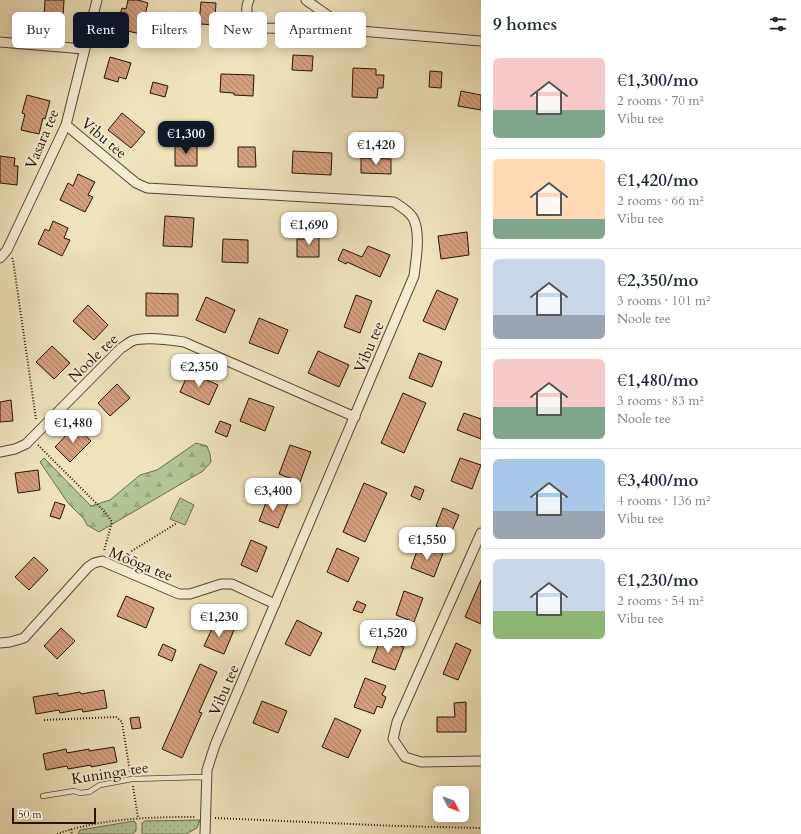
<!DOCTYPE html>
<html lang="en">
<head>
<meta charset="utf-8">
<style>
  :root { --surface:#fff; --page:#f6f6f7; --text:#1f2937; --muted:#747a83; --line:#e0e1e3; --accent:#111827 }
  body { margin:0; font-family:Cardo,serif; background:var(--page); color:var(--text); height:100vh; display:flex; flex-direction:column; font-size:15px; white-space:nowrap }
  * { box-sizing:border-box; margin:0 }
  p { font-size:13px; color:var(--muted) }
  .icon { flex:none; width:22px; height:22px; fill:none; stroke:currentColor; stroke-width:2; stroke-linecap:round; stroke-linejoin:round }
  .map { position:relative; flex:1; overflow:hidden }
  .drawer { display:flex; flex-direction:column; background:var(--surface); width:320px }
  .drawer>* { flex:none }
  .banner { position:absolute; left:12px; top:12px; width:380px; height:36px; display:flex; gap:8px }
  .needle { width:26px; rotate:132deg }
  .controls { position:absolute; left:433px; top:786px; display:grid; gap:8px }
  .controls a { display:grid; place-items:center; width:36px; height:36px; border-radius:6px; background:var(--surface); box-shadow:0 2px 10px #0003; font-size:20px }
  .scale { position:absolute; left:12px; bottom:10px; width:84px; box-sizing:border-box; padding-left:4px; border:2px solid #251208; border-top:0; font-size:11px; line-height:14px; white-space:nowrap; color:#251208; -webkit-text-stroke:3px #f4edd3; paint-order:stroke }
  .price { position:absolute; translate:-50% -34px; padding:0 9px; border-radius:8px; background:#fff; color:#222; font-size:13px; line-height:26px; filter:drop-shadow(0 1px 2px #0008) }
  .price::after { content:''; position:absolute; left:50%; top:24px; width:12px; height:9px; margin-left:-6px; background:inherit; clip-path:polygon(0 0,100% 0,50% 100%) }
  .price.active { background:var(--accent); color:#fff }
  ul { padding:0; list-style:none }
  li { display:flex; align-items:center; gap:12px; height:100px; padding:0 12px }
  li+li { border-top:1px solid var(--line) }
  li span { display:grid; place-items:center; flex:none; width:112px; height:80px; border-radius:6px; color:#555 }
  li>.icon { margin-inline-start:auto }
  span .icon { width:48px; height:48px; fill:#fffc; stroke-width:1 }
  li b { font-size:17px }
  h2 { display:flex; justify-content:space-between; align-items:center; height:48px; padding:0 12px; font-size:17px }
  .tag { padding:0 14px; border-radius:6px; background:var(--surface); box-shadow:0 2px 10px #0003; font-size:14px; line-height:36px }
  .tag.active { background:var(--accent); color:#fff }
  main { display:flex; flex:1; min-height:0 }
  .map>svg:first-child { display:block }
  .grass { fill:url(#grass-dots); stroke:#6c6c4e }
  .forest { fill:url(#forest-firs); stroke:#6c6c4e }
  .building { fill:url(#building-back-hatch); stroke:#251208 }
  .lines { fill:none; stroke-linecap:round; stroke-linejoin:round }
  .lane-casing { stroke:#574635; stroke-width:6 }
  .street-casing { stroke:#574635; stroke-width:11 }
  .path { stroke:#251208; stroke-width:2; stroke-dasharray:1 2; stroke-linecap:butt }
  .lane { stroke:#f4edd3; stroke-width:4.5 }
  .street { stroke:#f4edd3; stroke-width:9 }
  .labels { text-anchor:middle; stroke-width:4; stroke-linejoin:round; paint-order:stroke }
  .street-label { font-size:15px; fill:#251208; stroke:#f4edd3 }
</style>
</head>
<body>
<main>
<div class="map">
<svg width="481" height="834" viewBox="0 0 481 834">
  <defs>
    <pattern id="grass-dots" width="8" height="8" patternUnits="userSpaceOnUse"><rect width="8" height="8" fill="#b3c594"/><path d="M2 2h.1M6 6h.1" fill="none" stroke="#9aa87e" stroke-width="1.8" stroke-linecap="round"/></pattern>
    <pattern id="forest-firs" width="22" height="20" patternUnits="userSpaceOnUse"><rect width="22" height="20" fill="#b3c594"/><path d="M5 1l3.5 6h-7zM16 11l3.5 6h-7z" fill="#9aa87e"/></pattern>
    <pattern id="building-back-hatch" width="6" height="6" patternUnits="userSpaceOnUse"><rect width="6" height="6" fill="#d49f7d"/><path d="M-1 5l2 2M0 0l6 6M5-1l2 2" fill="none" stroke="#ac8064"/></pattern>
  </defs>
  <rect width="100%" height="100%" fill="#eee3bb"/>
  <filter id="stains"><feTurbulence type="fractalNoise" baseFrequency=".005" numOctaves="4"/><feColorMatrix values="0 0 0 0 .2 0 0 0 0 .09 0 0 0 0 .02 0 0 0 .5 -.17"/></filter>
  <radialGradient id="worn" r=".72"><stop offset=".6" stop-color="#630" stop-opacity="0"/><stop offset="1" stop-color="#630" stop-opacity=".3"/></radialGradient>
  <g class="grass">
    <polygon points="180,498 194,505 185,525 170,519"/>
    <polygon points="200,820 197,828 186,834 142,834 142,823 145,821"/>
    <polygon points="134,821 136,823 136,831 132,834 78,834 80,830"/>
  </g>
  <polygon class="forest" points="196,443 207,446 210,454 211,462 203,471 99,532 87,525 84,519 68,503 40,462 44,458 91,506 110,500 140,475 157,470"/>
  <g class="building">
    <polygon points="45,0 64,0 63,17 44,16"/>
    <polygon points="128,0 138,0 148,3 140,34 116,28 122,8 126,9"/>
    <polygon points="201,2 216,3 215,17 218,17 217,25 199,24"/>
    <polygon points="293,55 313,56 312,71 292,70"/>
    <polygon points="110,57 131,63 126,79 119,77 118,82 104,78"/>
    <polygon points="353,68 376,69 376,75 384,75 383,88 378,88 377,98 352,97"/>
    <polygon points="430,71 442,72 441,88 429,87"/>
    <polygon points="221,74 254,75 253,96 234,95 234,93 220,92"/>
    <polygon points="153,82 168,86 165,97 150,93"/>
    <polygon points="461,91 481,95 481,110 458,106"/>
    <polygon points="27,95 50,101 45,119 43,118 39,134 21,130 25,114 22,113"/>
    <polygon points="122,113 145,132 131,148 108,130"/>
    <polygon points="197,144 197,166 175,166 175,145"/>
    <polygon points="238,147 255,147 256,167 238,167"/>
    <polygon points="293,151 332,153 331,175 292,173"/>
    <polygon points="0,156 15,158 14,166 18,166 17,185 0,183"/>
    <polygon points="361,158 391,159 391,174 361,173"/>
    <polygon points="78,174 95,182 88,195 93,197 85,212 60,200 68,183 73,186"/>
    <polygon points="165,216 194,218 192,247 163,246"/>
    <polygon points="53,221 68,228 64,238 70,240 62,256 38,244 45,229 49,231"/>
    <polygon points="467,232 469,255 441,259 438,236"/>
    <polygon points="307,234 319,234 319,257 297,257 297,239 307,239"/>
    <polygon points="223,239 248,240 248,263 222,262"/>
    <polygon points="368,246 390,255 380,277 347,262 346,264 338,260 343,249 362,257"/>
    <polygon points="437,290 458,299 445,330 423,321"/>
    <polygon points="146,293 178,294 178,316 146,316"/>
    <polygon points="356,295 372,301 360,333 344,327"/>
    <polygon points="206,297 235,310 225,333 196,320"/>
    <polygon points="88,305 108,325 94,340 73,321"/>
    <polygon points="259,318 288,330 278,354 249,343"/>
    <polygon points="52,346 70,363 54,379 36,362"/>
    <polygon points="318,351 349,365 339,387 308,373"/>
    <polygon points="419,353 442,362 432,387 409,378"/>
    <polygon points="189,372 218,385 209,405 180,392"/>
    <polygon points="117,384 130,398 110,416 98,403"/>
    <polygon points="403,393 426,403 404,453 381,443"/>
    <polygon points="249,398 274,407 265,431 240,421"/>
    <polygon points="11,400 13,421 0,422 0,402"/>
    <polygon points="464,413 481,419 481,439 457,430"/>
    <polygon points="220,421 231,425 227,437 215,432"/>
    <polygon points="75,426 91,441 70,462 55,447"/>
    <polygon points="290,445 311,452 300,482 279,474"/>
    <polygon points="460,458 481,465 472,489 451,481"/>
    <polygon points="38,470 40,490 18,493 15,473"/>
    <polygon points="364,483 387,493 365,542 343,532"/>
    <polygon points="415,486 424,490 420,500 411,496"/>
    <polygon points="269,495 288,503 278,528 259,521"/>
    <polygon points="55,502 65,505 60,519 50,516"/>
    <polygon points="443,508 459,515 451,533 436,526"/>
    <polygon points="251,540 267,547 257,572 241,565"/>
    <polygon points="419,545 443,553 434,577 411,568"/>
    <polygon points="337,548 359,558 348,582 327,572"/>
    <polygon points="34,557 48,570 29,590 15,577"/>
    <polygon points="481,580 481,624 465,617"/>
    <polygon points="404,591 423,598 414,622 396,615"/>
    <polygon points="126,596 154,608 146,628 117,616"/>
    <polygon points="357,601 366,605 362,613 353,610"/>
    <polygon points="297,620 322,633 310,656 285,644"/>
    <polygon points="215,622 234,630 224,654 204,646"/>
    <polygon points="61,628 75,641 57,659 44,646"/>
    <polygon points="381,638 404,647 395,670 372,662"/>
    <polygon points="456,643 471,650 458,680 443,674"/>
    <polygon points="163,644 176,650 172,661 158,655"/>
    <polygon points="200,664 217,672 199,712 202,713 182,758 162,749"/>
    <polygon points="365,678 386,686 382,695 386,697 382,708 377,706 374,714 354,707"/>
    <polygon points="104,690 107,708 83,712 82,709 60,713 59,710 36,714 33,697 58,693 58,696 80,692 81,694"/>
    <polygon points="262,701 287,711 278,733 253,723"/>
    <polygon points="466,702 466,732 437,732 437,717 455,717 454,703"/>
    <polygon points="139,717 141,728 132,729 130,718"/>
    <polygon points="335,718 361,730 348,758 322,747"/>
    <polygon points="114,747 117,762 91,767 91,765 68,769 67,766 46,770 43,754 66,749 67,753 89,749 89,751"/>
  </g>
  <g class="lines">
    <g class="lane-casing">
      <polyline id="lane" points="43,796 74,791 80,793 89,792 100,785 132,779 200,777 206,778"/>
    </g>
    <g class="street-casing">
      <g id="street">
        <path d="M249,0C242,14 252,22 264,28L348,30L481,41"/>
        <polyline points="306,0 348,30"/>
        <polyline points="0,42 84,49"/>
        <path d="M66,125L136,183L147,188L394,202C400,206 409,211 413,218C421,232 416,260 414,276L215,745L207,770L205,834"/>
        <polyline points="0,258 7,250 66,125 97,0"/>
        <path d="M0,452L15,449L26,444L121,348C125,346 128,343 132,341C146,336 170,340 184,342L355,417"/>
        <polyline points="481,533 397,722 393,739 405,757 421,762 481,761"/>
        <polyline points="0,643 10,642 24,638 88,567 94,563 102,561 179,594 190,594 221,584 232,584 275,604"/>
      </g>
    </g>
    <g class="path">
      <polyline points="12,258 13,260 36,419"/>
      <polyline points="38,445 105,512 112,522 104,551"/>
      <polyline points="125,561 130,552 177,523"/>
      <polyline points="44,720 116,717 122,722 130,772"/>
      <polyline points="133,786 138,818"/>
      <polyline points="215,818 397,826 481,828"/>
      <polyline points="71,829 72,834"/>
      <path d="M57,834C102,818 150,817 196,817"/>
    </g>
    <use href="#lane" class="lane"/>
    <use href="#street" class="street"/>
  </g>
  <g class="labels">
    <g class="street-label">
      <text transform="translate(104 138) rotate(40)" y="5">Vibu tee</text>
      <text transform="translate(42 139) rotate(-67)" y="5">Vasara tee</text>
      <text transform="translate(369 347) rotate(-67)" y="5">Vibu tee</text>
      <text transform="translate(93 358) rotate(-44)" y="5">Noole tee</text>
      <text transform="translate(141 564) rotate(22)" y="5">Mõõga tee</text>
      <text transform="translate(224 690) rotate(-67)" y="5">Vibu tee</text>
      <text transform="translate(110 773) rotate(-9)" y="5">Kuninga tee</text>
    </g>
  </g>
  <rect width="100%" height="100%" filter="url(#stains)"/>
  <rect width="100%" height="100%" fill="url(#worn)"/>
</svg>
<div class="controls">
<a><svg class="needle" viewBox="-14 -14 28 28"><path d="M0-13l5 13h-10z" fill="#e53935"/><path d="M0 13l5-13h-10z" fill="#747a83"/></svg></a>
</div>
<div class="scale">50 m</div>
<b class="price active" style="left:186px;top:155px">€1,300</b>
<b class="price" style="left:376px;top:166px">€1,420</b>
<b class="price" style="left:309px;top:246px">€1,690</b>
<b class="price" style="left:199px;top:388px">€2,350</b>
<b class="price" style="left:73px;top:444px">€1,480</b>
<b class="price" style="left:273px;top:512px">€3,400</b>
<b class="price" style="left:427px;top:561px">€1,550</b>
<b class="price" style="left:219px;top:638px">€1,230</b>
<b class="price" style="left:388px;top:654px">€1,520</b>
<div class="banner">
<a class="tag">Buy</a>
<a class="tag active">Rent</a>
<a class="tag">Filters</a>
<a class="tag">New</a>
<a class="tag">Apartment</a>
</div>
</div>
<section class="drawer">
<h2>9 homes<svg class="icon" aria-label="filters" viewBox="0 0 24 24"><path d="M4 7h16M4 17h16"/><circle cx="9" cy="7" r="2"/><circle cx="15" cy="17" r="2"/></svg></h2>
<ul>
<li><span style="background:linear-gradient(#f6c9c9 65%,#7fa58c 0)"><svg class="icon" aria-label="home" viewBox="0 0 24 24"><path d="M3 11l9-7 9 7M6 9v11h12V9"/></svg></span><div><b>€1,300/mo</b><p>2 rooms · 70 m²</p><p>Vibu tee</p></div></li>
<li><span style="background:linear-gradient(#ffd9b3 75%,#7fa58c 0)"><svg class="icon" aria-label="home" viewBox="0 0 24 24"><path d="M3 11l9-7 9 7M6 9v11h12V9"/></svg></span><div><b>€1,420/mo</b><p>2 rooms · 66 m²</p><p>Vibu tee</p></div></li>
<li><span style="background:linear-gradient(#c9d6e8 70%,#9aa5b1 0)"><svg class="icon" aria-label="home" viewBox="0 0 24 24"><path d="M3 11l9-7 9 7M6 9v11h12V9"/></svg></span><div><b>€2,350/mo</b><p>3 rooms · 101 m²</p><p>Noole tee</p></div></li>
<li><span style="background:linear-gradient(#f6c9c9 60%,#7fa58c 0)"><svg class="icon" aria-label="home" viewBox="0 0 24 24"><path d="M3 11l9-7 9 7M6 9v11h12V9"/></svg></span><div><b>€1,480/mo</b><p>3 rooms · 83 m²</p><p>Noole tee</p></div></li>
<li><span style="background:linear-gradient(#a9c7e8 65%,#9aa5b1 0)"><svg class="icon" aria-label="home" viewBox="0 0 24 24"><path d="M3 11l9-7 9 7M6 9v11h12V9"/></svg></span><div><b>€3,400/mo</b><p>4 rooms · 136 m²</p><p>Vibu tee</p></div></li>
<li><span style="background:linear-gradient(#c9d6e8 65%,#8fb573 0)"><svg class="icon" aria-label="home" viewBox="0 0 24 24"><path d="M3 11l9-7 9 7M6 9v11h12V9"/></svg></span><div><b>€1,230/mo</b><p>2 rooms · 54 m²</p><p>Vibu tee</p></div></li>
</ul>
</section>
</main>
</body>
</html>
